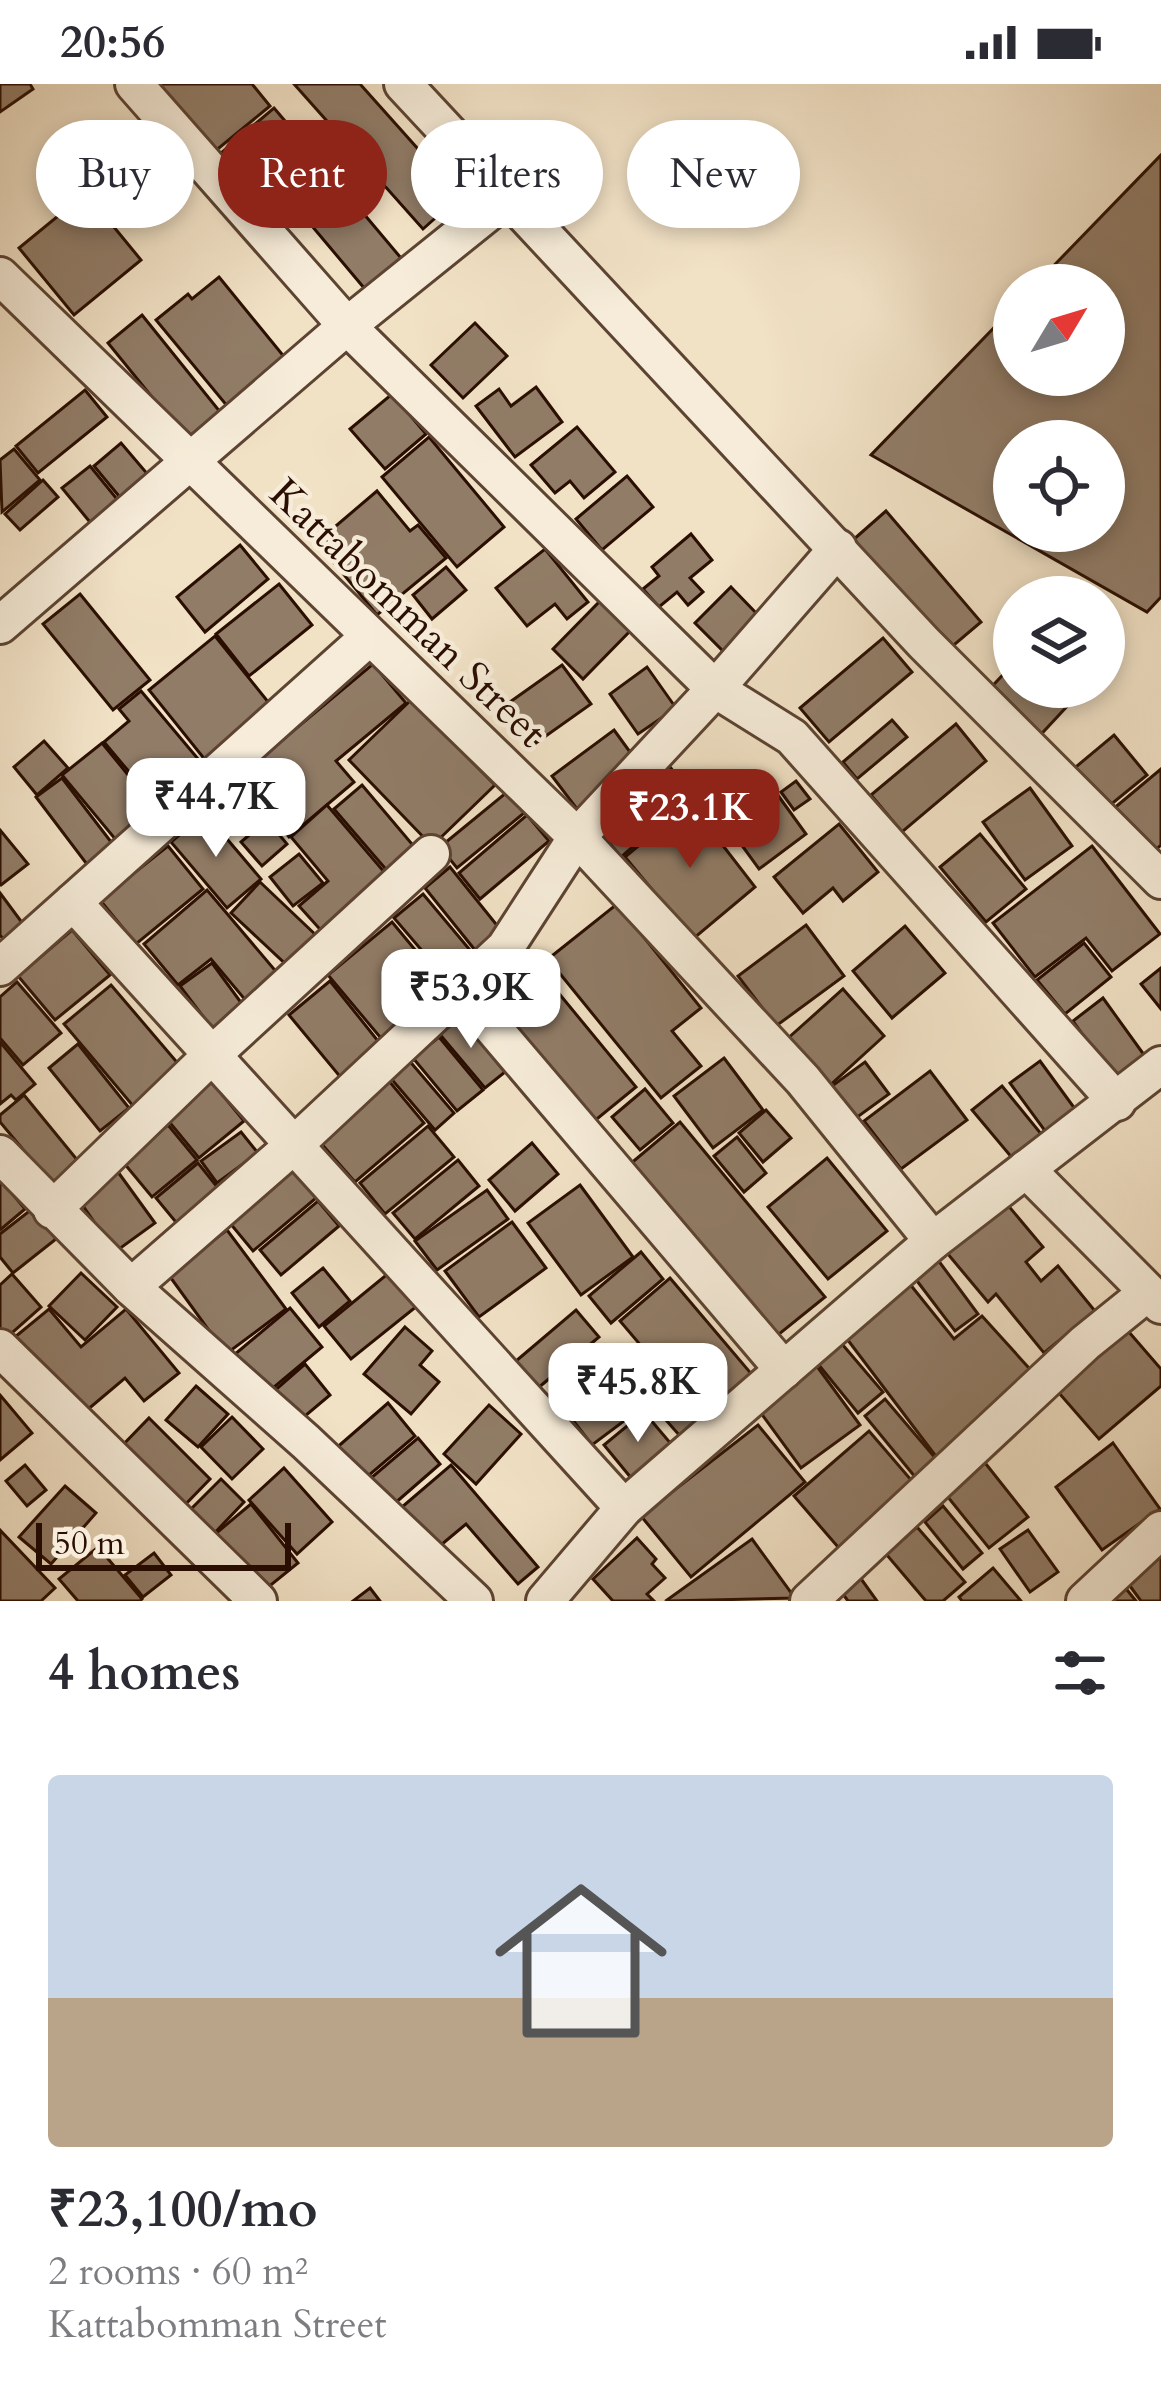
<!DOCTYPE html>
<html lang="en">
<head>
<meta charset="utf-8">
<style>
  :root { --surface:#fff; --page:#f2f2f3; --text:#2b2b33; --muted:#7c7c81; --line:#e1e1e2; --accent:#8f2418 }
  body { margin:0; font-family:Cardo,serif; background:var(--page); color:var(--text); height:100vh; display:flex; flex-direction:column; font-size:45px; white-space:nowrap }
  * { box-sizing:border-box; margin:0 }
  p { font-size:39px; color:var(--muted) }
  .icon { flex:none; width:66px; height:66px; fill:none; stroke:currentColor; stroke-width:2; stroke-linecap:round; stroke-linejoin:round }
  .map { position:relative; height:1517px; overflow:hidden }
  .sheet { display:flex; flex-direction:column; background:var(--surface); flex:1 }
  .sheet>* { flex:none }
  .hud { position:absolute; left:36px; top:36px; width:1089px; height:108px; display:flex; gap:24px }
  .needle { width:78px; rotate:52deg }
  .buttons { position:absolute; left:993px; top:180px; display:grid; gap:24px }
  .buttons a { display:grid; place-items:center; width:132px; height:132px; border-radius:50%; background:var(--surface); box-shadow:0 6px 18px #0003; font-size:60px }
  .scale { position:absolute; left:36px; bottom:30px; width:255px; box-sizing:border-box; padding-left:12px; border:6px solid #2a0e01; border-top:0; font-size:33px; line-height:42px; white-space:nowrap; color:#2a0e01; -webkit-text-stroke:9px #f6ecd9; paint-order:stroke }
  .price { position:absolute; translate:-50% -102px; padding:0 27px; border-radius:24px; background:#fff; color:#222; font-size:39px; line-height:78px; filter:drop-shadow(0 3px 6px #0008) }
  .price::after { content:''; position:absolute; left:50%; top:72px; width:36px; height:27px; margin-left:-18px; background:inherit; clip-path:polygon(0 0,100% 0,50% 100%) }
  .price.current { background:var(--accent); color:#fff }
  ul { padding:0; list-style:none }
  li { display:grid; align-content:center; gap:24px; height:636px; padding:0 48px }
  li+li { border-top:3px solid var(--line) }
  li span { display:grid; place-items:center; height:372px; border-radius:12px; color:#555 }
  li>.icon { margin-inline-start:auto }
  span .icon { width:216px; height:216px; fill:#fffc; stroke-width:1 }
  li b { font-size:51px }
  h2 { display:flex; justify-content:space-between; align-items:center; height:144px; padding:0 48px; font-size:51px }
  .chip { padding:0 42px; border-radius:54px; background:var(--surface); box-shadow:0 6px 18px #0003; font-size:42px; line-height:108px }
  .chip.current { background:var(--accent); color:#fff }
  .status { display:flex; justify-content:space-between; align-items:center; height:84px; padding:0 60px; background:var(--surface); direction:ltr }
  .status svg { height:33px; fill:currentColor }
  .map>svg:first-child { display:block }
  .building { fill:#917c67; stroke:#2a0e01; stroke-width:3; fill-rule:evenodd }
  .lines { fill:none; stroke-linecap:round; stroke-linejoin:round }
  .street-casing { stroke:#5c4332; stroke-width:42 }
  .street { stroke:#f6ecd9; stroke-width:36 }
  .labels { text-anchor:middle; stroke-width:9; stroke-linejoin:round; paint-order:stroke }
  .street-label { font-size:42px; fill:#2a0e01; stroke:#f6ecd9 }
</style>
</head>
<body>
<div class="status"><b>20:56</b><svg viewBox="0 0 49 12"><path d="M0 12V9h3v3zM5 12V6h3v6zM10 12V3h3v9zM15 12V0h3v12zM26 1h20v11H26zM47 4h2v5h-2z"/></svg></div>
<div class="map">
<svg width="1161" height="1517" viewBox="0 0 1161 1517">
  <rect width="100%" height="100%" fill="#f1e1c5"/>
  <filter id="stains"><feTurbulence type="fractalNoise" baseFrequency=".00167" numOctaves="4"/><feColorMatrix values="0 0 0 0 .2 0 0 0 0 .09 0 0 0 0 .02 0 0 0 .5 -.17"/></filter>
  <radialGradient id="worn" r=".72"><stop offset=".6" stop-color="#630" stop-opacity="0"/><stop offset="1" stop-color="#630" stop-opacity=".3"/></radialGradient>
  <g class="building">
    <polygon points="0,0 30,0 33,5 0,28"/>
    <polygon points="146,0 252,0 270,22 208,73"/>
    <polygon points="294,0 360,0 460,112 423,145"/>
    <polygon points="274,24 330,90 269,143 213,76"/>
    <path d="M1161,71V513L1147,528L871,371L1014,223V291H1104V201H1035ZM1014,357H1104V447H1014Z"/>
    <polygon points="337,98 406,180 370,211 301,129"/>
    <polygon points="86,109 141,176 74,231 19,164"/>
    <polygon points="219,193 286,275 228,323 156,236 188,210 192,215"/>
    <polygon points="142,231 225,334 191,361 108,259"/>
    <polygon points="475,239 507,272 463,314 431,281"/>
    <polygon points="536,303 562,338 515,373 476,322 499,305 511,322"/>
    <polygon points="85,306 107,333 38,389 16,362"/>
    <polygon points="392,310 426,350 385,385 350,345"/>
    <polygon points="577,343 615,388 584,414 570,397 555,409 531,381"/>
    <polygon points="429,353 504,443 457,483 382,393"/>
    <polygon points="121,359 150,393 123,417 94,382"/>
    <polygon points="14,365 40,396 2,428 0,376"/>
    <polygon points="90,382 121,420 94,443 62,404"/>
    <polygon points="627,392 653,423 602,466 576,435"/>
    <polygon points="43,396 58,413 20,446 5,430"/>
    <polygon points="377,407 410,447 418,441 446,474 377,531 317,458"/>
    <polygon points="886,427 981,538 948,566 853,456"/>
    <polygon points="691,450 712,476 690,494 703,508 688,521 677,508 659,523 643,505 659,492 652,483"/>
    <polygon points="240,461 268,495 205,548 177,513"/>
    <polygon points="545,465 588,518 567,535 555,520 527,542 496,504"/>
    <polygon points="446,483 466,506 432,535 413,511"/>
    <polygon points="279,500 312,541 249,592 216,550"/>
    <polygon points="731,503 758,531 723,567 695,539"/>
    <polygon points="80,510 150,596 113,626 43,540"/>
    <polygon points="604,513 634,543 583,595 553,565"/>
    <polygon points="215,552 273,624 206,677 149,606"/>
    <polygon points="883,554 912,588 829,658 800,624"/>
    <polygon points="1014,579 1014,603 1085,603 1032,660 982,613"/>
    <polygon points="373,580 406,619 336,677 354,698 289,753 238,693"/>
    <polygon points="562,581 591,620 536,659 507,620"/>
    <polygon points="647,583 676,624 638,650 610,610"/>
    <polygon points="141,607 209,688 162,727 104,658 129,637 119,625"/>
    <polygon points="411,616 495,701 432,762 349,676"/>
    <polygon points="892,636 907,653 857,695 843,678"/>
    <polygon points="956,640 986,677 902,748 871,711"/>
    <polygon points="614,646 638,679 577,725 552,692"/>
    <polygon points="1114,651 1147,691 1103,727 1071,687"/>
    <polygon points="44,657 68,684 37,711 14,683"/>
    <polygon points="102,659 160,730 121,762 62,691"/>
    <polygon points="667,679 692,712 671,728 646,695"/>
    <polygon points="1161,685 1161,761 1144,776 1106,731"/>
    <polygon points="62,694 118,767 92,787 36,713"/>
    <polygon points="796,697 810,715 794,726 781,708"/>
    <polygon points="362,701 417,766 390,790 334,725"/>
    <polygon points="1030,704 1072,762 1025,796 983,738"/>
    <polygon points="507,708 524,729 457,784 440,763"/>
    <polygon points="649,708 669,732 621,773 601,749"/>
    <polygon points="777,710 806,750 759,785 730,745"/>
    <polygon points="690,719 755,803 693,855 625,773"/>
    <polygon points="327,721 391,796 326,852 299,822 328,797 291,753"/>
    <polygon points="205,729 261,795 227,824 171,758"/>
    <polygon points="527,731 549,757 480,815 459,789"/>
    <polygon points="267,736 287,760 262,782 241,758"/>
    <polygon points="839,740 878,788 843,817 833,804 803,829 774,793"/>
    <polygon points="0,746 28,780 1,801 0,800"/>
    <polygon points="980,750 1026,805 986,838 940,783"/>
    <polygon points="168,762 203,805 136,860 100,816"/>
    <polygon points="1092,762 1160,850 1112,887 1086,854 1035,893 993,839"/>
    <polygon points="299,770 323,799 293,822 270,793"/>
    <polygon points="450,783 504,850 479,871 425,804"/>
    <polygon points="260,798 319,854 291,885 231,829"/>
    <polygon points="207,806 279,891 247,918 211,875 178,901 144,860"/>
    <polygon points="0,809 29,848 9,863 0,851"/>
    <polygon points="423,810 470,866 442,890 394,834"/>
    <polygon points="617,820 701,924 672,947 701,982 661,1014 548,875"/>
    <polygon points="392,838 431,885 403,907 422,929 385,959 328,891"/>
    <polygon points="806,841 844,892 776,942 738,892"/>
    <polygon points="905,842 945,889 892,934 853,887"/>
    <polygon points="72,846 110,891 55,936 18,892"/>
    <polygon points="1084,859 1111,893 1065,930 1037,896"/>
    <polygon points="533,878 636,1003 592,1039 484,919"/>
    <polygon points="212,879 245,924 214,947 180,902"/>
    <polygon points="1161,884 1161,925 1141,900"/>
    <polygon points="330,897 382,962 342,995 289,931"/>
    <polygon points="17,898 61,949 23,981 0,954 0,913"/>
    <polygon points="111,901 181,983 134,1023 64,940"/>
    <polygon points="843,905 884,952 828,1003 786,956"/>
    <polygon points="1103,914 1147,975 1116,997 1073,937"/>
    <polygon points="457,930 505,988 485,1004 437,947"/>
    <polygon points="439,953 483,1006 457,1027 413,974"/>
    <polygon points="0,958 35,1000 16,1016 11,1011 0,1020"/>
    <polygon points="78,960 129,1024 100,1047 49,984"/>
    <polygon points="407,974 454,1029 435,1046 388,991"/>
    <polygon points="724,974 763,1026 713,1064 674,1012"/>
    <polygon points="1040,977 1078,1029 1048,1051 1010,999"/>
    <polygon points="865,978 889,1010 856,1034 832,1002"/>
    <polygon points="930,987 967,1036 901,1085 864,1037"/>
    <polygon points="211,997 244,1037 199,1074 166,1034"/>
    <polygon points="389,997 424,1039 355,1098 319,1057"/>
    <polygon points="1002,1002 1042,1051 1013,1075 972,1026"/>
    <polygon points="645,1005 673,1039 640,1066 612,1033"/>
    <polygon points="24,1011 83,1083 56,1105 0,1038 0,1031"/>
    <polygon points="766,1026 791,1054 763,1078 739,1049"/>
    <polygon points="680,1038 825,1213 773,1255 629,1081"/>
    <polygon points="168,1041 197,1076 152,1113 123,1078"/>
    <polygon points="428,1042 454,1073 385,1130 360,1099"/>
    <polygon points="241,1048 258,1069 217,1099 201,1077"/>
    <polygon points="737,1053 766,1089 744,1108 714,1072"/>
    <polygon points="532,1059 558,1090 515,1127 489,1096"/>
    <polygon points="827,1074 887,1147 828,1195 768,1123"/>
    <polygon points="458,1076 479,1102 415,1155 393,1129"/>
    <polygon points="198,1079 226,1114 184,1148 156,1114"/>
    <polygon points="292,1085 316,1114 253,1167 229,1138"/>
    <polygon points="118,1088 155,1139 115,1168 79,1116"/>
    <polygon points="0,1095 25,1125 0,1146"/>
    <polygon points="580,1101 633,1173 581,1211 528,1139"/>
    <polygon points="487,1106 508,1135 437,1186 415,1157"/>
    <polygon points="1001,1113 1043,1163 1026,1178 1041,1197 1058,1182 1095,1227 1044,1269 996,1210 988,1218 942,1163"/>
    <polygon points="318,1117 339,1142 281,1191 260,1166"/>
    <polygon points="32,1125 56,1155 13,1189 0,1173 0,1150"/>
    <polygon points="512,1138 546,1184 479,1233 445,1187"/>
    <polygon points="227,1146 286,1225 226,1270 168,1190"/>
    <polygon points="641,1168 663,1195 611,1239 589,1212"/>
    <polygon points="935,1172 978,1230 955,1247 911,1189"/>
    <polygon points="323,1184 350,1217 319,1243 292,1209"/>
    <polygon points="390,1188 417,1222 351,1275 324,1242"/>
    <polygon points="81,1189 117,1223 85,1256 49,1222"/>
    <polygon points="12,1190 41,1223 6,1254 0,1247 0,1201"/>
    <polygon points="670,1194 754,1293 704,1336 620,1237"/>
    <polygon points="909,1199 954,1255 982,1232 1038,1294 938,1375 844,1251"/>
    <polygon points="290,1224 322,1263 267,1309 234,1271"/>
    <polygon points="49,1225 81,1263 126,1225 179,1289 144,1317 125,1294 80,1332 15,1253"/>
    <polygon points="576,1226 599,1253 538,1304 516,1277"/>
    <polygon points="1122,1240 1161,1285 1161,1302 1099,1355 1052,1301"/>
    <polygon points="405,1243 432,1267 420,1281 439,1298 411,1330 364,1290"/>
    <polygon points="842,1260 883,1308 858,1329 818,1280"/>
    <polygon points="305,1280 330,1311 298,1338 273,1308"/>
    <polygon points="816,1281 860,1341 801,1384 758,1325"/>
    <polygon points="591,1286 628,1334 592,1361 555,1313"/>
    <polygon points="196,1302 228,1330 198,1363 166,1336"/>
    <polygon points="0,1311 32,1349 0,1376"/>
    <polygon points="675,1311 697,1338 680,1352 657,1326"/>
    <polygon points="885,1315 937,1376 916,1394 865,1332"/>
    <polygon points="388,1319 415,1352 361,1398 334,1366"/>
    <polygon points="489,1321 521,1350 476,1400 444,1370"/>
    <polygon points="644,1328 672,1361 632,1395 604,1361"/>
    <polygon points="232,1333 263,1365 232,1395 201,1363"/>
    <polygon points="149,1334 210,1395 177,1429 116,1368"/>
    <polygon points="758,1341 805,1398 691,1493 641,1432"/>
    <polygon points="869,1347 912,1397 879,1426 886,1434 844,1470 794,1412"/>
    <polygon points="418,1354 440,1380 386,1427 364,1400"/>
    <polygon points="1113,1359 1160,1425 1102,1466 1056,1403"/>
    <polygon points="982,1375 1028,1433 989,1464 943,1407"/>
    <polygon points="25,1381 46,1406 27,1422 6,1397"/>
    <polygon points="451,1381 538,1483 518,1500 466,1440 429,1471 395,1429"/>
    <polygon points="284,1384 332,1438 297,1470 249,1416"/>
    <polygon points="221,1395 244,1418 206,1458 182,1434"/>
    <polygon points="65,1402 96,1429 51,1480 19,1453"/>
    <polygon points="251,1420 298,1479 261,1509 214,1451"/>
    <polygon points="943,1422 982,1469 963,1485 925,1438"/>
    <polygon points="917,1443 965,1498 943,1517 926,1517 886,1470"/>
    <polygon points="0,1446 55,1504 41,1517 0,1517"/>
    <polygon points="1028,1446 1058,1488 1030,1508 1000,1465"/>
    <polygon points="637,1454 656,1475 652,1480 665,1494 647,1510 654,1517 613,1517 593,1495"/>
    <polygon points="752,1455 795,1514 669,1517 667,1516"/>
    <polygon points="98,1463 142,1515 140,1517 78,1517 59,1495"/>
    <polygon points="154,1469 171,1491 143,1513 125,1491"/>
    <polygon points="1161,1473 1161,1517 1141,1517 1127,1498"/>
    <polygon points="993,1484 1021,1517 962,1517 959,1513"/>
    <polygon points="859,1492 877,1517 848,1517 840,1506"/>
    <polygon points="1123,1501 1136,1517 1104,1517"/>
    <polygon points="370,1504 380,1517 353,1517"/>
  </g>
  <g class="lines">
    <g class="street-casing">
      <g id="street">
        <polyline points="134,0 347,242 715,605 792,653 1117,1018"/>
        <polyline points="403,0 924,559 1161,796"/>
        <polyline points="0,192 577,753 803,996 933,1157"/>
        <polyline points="0,541 347,242 506,114"/>
        <polyline points="73,818 369,553"/>
        <polyline points="0,883 73,818 624,1424"/>
        <polyline points="459,904 784,1286"/>
        <polyline points="0,1070 131,1203 306,1358 474,1517"/>
        <polyline points="1026,1085 1161,1221"/>
        <polyline points="52,1126 214,969 431,770"/>
        <polyline points="131,1203 294,1061 505,864 577,753 715,605 838,464"/>
        <polyline points="0,1264 258,1517"/>
        <polyline points="545,1517 624,1424 933,1157 1161,981"/>
        <polyline points="809,1517 1085,1259 1147,1209"/>
        <polyline points="1085,1517 1161,1446"/>
      </g>
    </g>
    <use href="#street" class="street"/>
  </g>
  <g class="labels">
    <g class="street-label">
      <text transform="translate(409 528) rotate(44)" y="15">Kattabomman Street</text>
    </g>
  </g>
  <rect width="100%" height="100%" filter="url(#stains)"/>
  <rect width="100%" height="100%" fill="url(#worn)"/>
</svg>
<div class="buttons">
<a><svg class="needle" viewBox="-14 -14 28 28"><path d="M0-13l5 13h-10z" fill="#e53935"/><path d="M0 13l5-13h-10z" fill="#7c7c81"/></svg></a>
<a><svg class="icon" aria-label="locate" viewBox="0 0 24 24"><circle cx="12" cy="12" r="6"/><path d="M12 2v4M12 18v4M2 12h4M18 12h4"/></svg></a>
<a><svg class="icon" aria-label="layers" viewBox="0 0 24 24"><path d="M12 4l9 5-9 5-9-5zM3 14l9 5 9-5"/></svg></a>
</div>
<div class="scale">50 m</div>
<b class="price" style="left:216px;top:776px">₹44.7K</b>
<b class="price current" style="left:690px;top:787px">₹23.1K</b>
<b class="price" style="left:471px;top:967px">₹53.9K</b>
<b class="price" style="left:638px;top:1361px">₹45.8K</b>
<div class="hud">
<a class="chip">Buy</a>
<a class="chip current">Rent</a>
<a class="chip">Filters</a>
<a class="chip">New</a>
</div>
</div>
<section class="sheet">
<h2>4 homes<svg class="icon" aria-label="filters" viewBox="0 0 24 24"><path d="M4 7h16M4 17h16"/><circle cx="9" cy="7" r="2"/><circle cx="15" cy="17" r="2"/></svg></h2>
<ul>
<li><span style="background:linear-gradient(#c9d6e8 60%,#b9a48a 0)"><svg class="icon" aria-label="home" viewBox="0 0 24 24"><path d="M3 11l9-7 9 7M6 9v11h12V9"/></svg></span><div><b>₹23,100/mo</b><p>2 rooms · 60 m²</p><p>Kattabomman Street</p></div></li>
</ul>
</section>
</body>
</html>
